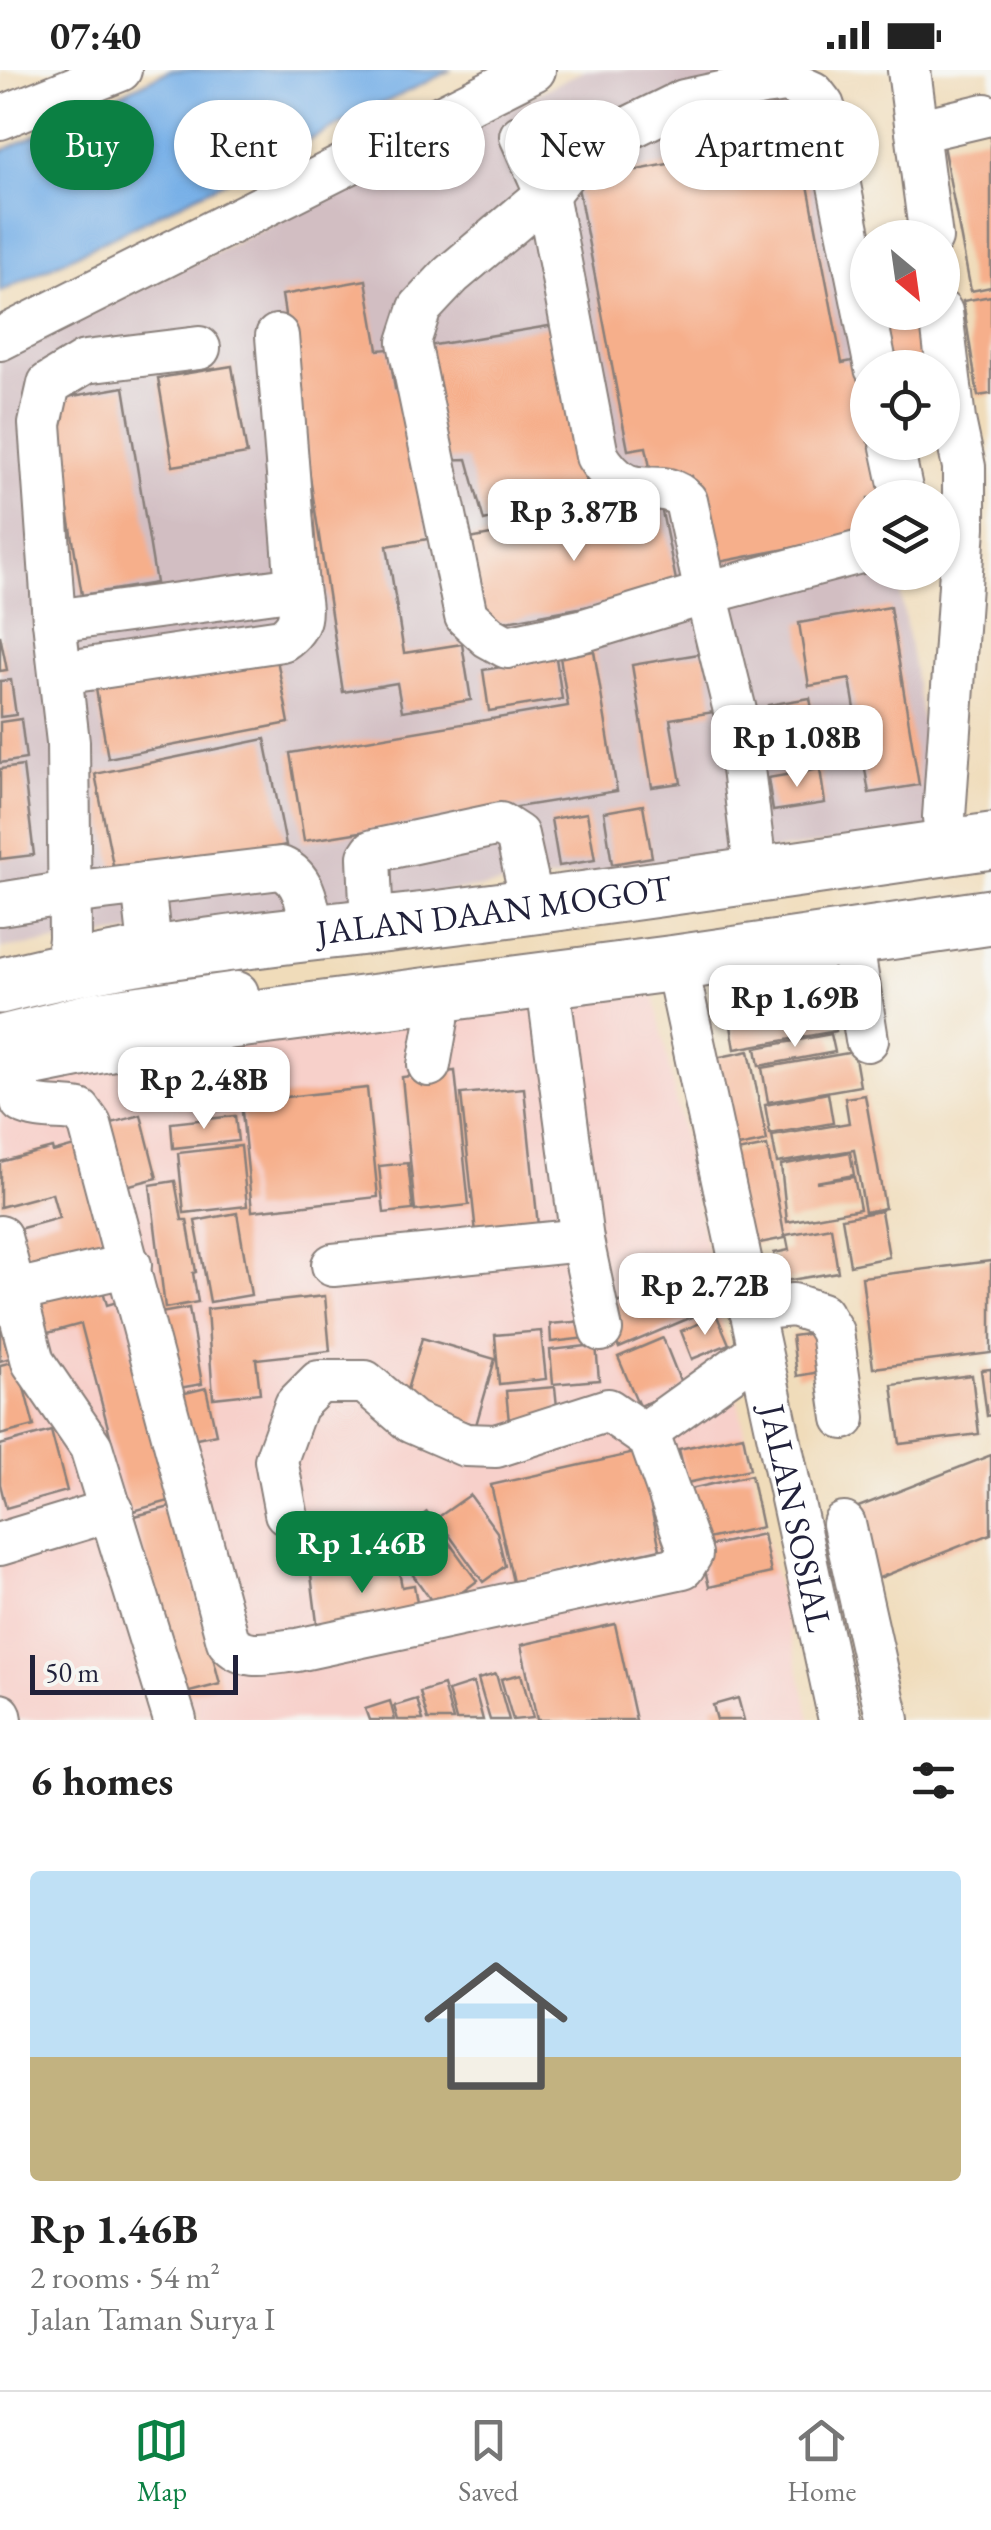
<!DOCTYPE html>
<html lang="en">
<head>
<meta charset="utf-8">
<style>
  :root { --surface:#fff; --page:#f2f2f2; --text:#222; --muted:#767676; --line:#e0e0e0; --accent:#0b8043 }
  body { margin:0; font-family:"EB Garamond",serif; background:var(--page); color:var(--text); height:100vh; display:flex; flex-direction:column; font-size:38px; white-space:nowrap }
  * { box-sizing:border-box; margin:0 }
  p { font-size:32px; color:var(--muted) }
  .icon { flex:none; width:55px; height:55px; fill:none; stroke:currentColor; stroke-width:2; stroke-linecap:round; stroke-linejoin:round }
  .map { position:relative; height:1650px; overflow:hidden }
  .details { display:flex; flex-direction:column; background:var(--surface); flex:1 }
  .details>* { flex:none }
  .guide { position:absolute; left:30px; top:30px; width:932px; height:90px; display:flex; gap:20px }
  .needle { width:65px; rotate:151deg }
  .tools { position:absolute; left:850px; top:150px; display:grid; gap:20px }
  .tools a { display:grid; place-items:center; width:110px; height:110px; border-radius:50%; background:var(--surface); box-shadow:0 2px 8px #0004; font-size:50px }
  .scale { position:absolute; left:30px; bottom:25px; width:208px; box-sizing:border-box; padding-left:10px; border:5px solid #22223b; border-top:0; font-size:28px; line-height:35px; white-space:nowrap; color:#22223b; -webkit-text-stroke:8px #f6f6f2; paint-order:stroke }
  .price { position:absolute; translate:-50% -85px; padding:0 22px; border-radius:20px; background:#fff; color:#222; font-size:32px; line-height:65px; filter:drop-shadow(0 2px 5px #0008) }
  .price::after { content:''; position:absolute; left:50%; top:60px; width:30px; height:22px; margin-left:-15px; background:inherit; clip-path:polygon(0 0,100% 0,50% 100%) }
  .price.current { background:var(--accent); color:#fff }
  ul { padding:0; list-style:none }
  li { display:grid; align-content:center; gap:20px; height:530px; padding:0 30px }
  li span { display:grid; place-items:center; height:310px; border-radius:10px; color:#555 }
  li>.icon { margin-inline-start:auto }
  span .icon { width:180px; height:180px; fill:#fffc; stroke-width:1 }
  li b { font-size:42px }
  h2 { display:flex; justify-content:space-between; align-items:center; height:120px; padding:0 30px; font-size:42px }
  .tag { padding:0 35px; border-radius:45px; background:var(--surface); box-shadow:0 2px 8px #0004; font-size:35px; line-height:90px }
  .tag.current { background:var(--accent); color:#fff }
  .status { display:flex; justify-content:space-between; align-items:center; height:70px; padding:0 50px; background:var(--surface); direction:ltr }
  .status svg { height:28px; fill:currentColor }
  .dock { display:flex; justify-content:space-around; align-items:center; height:140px; border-top:2px solid var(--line); background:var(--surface); font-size:28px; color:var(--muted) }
  .dock a { display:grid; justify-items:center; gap:5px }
  .dock .current { color:var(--accent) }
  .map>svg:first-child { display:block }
  .built { fill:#f7d0ca }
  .industrial { fill:#d2bec2 }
  .water { fill:#78b0e7; stroke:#4d6991; stroke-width:2.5 }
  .building { fill:#f6af8b }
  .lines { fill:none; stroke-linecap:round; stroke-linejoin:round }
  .minor-casing { stroke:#897f7a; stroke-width:46 }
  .highway-casing { stroke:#897f7a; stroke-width:59 }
  .minor { stroke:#fff; stroke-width:42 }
  .highway { stroke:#fff; stroke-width:55 }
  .labels { text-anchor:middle; stroke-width:8; stroke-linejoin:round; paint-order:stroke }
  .street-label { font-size:35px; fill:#22223b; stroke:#f6f6f2 }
</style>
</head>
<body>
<div class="status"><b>07:40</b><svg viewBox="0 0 49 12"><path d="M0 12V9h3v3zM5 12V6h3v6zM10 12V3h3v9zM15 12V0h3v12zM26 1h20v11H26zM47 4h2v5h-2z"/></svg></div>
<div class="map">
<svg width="991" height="1650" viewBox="0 0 991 1650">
  <rect width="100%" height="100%" fill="#f6f6f2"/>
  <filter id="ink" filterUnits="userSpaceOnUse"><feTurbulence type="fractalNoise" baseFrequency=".01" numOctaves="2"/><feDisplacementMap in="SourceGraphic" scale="20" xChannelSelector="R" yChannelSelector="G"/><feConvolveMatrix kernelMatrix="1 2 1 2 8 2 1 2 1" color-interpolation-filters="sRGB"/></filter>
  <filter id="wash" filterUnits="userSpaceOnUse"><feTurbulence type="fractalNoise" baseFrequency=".0048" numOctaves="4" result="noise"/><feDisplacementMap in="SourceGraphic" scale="40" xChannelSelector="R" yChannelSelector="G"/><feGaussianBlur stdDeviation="2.25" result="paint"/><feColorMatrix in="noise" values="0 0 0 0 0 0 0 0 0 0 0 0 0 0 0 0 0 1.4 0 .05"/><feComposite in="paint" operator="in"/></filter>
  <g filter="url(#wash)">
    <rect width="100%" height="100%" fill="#f0dcba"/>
    <polygon class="built" points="654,924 770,1486 811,1650 198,1650 194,1637 174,1650 0,1650 0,1024 195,973"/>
    <polygon class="industrial" points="585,0 811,0 867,329 868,502 897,503 941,759 0,879 0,288"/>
    <polygon class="water" points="170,0 451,0 0,222 0,82"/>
    <g id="blocks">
      <g class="building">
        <polygon points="991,35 991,217 971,221 943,75 989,66 983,37"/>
        <polygon points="799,68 842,293 873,287 868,298 868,372 890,372 900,428 868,428 868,463 709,494 692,406 653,413 646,377 628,380 577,112"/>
        <polygon points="366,210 378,280 389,279 395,319 403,318 428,469 387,476 404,583 462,574 471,630 402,641 397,613 343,622 282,225"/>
        <polygon points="991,226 991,324 978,326 963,231"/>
        <polygon points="928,242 938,298 878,298 869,253"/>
        <polygon points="561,254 588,424 484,451 467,389 441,390 428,276"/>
        <polygon points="232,296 247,384 173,396 158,308"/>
        <polygon points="124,317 156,513 82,525 50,330"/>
        <polygon points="660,432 678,520 484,555 470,469"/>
        <polygon points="890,537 919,715 869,723 850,609 809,616 799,553"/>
        <polygon points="0,565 7,600 0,601"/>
        <polygon points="594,581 617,721 304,771 290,683 568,636 560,587"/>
        <polygon points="705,583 714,642 670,649 681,713 652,717 632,595"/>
        <polygon points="276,584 289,653 108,688 96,619"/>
        <polygon points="556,588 562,629 489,641 483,600"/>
        <polygon points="11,610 16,645 0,647 0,611"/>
        <polygon points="810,628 821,690 778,697 768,635"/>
        <polygon points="21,649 26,689 0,693 0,652"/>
        <polygon points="265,669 286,775 116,810 95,704"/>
        <polygon points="23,696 34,785 0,789 0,699"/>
        <polygon points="820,699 825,733 773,741 768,708"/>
        <polygon points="643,735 652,787 612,794 604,742"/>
        <polygon points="587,743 595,790 559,796 551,749"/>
        <polygon points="827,909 836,961 735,979 726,927"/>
        <polygon points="831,964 835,982 759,996 756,978"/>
        <polygon points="749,981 767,1071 719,1081 701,991"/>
        <polygon points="854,982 860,1016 768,1032 762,998"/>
        <polygon points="455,1001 469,1135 415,1141 402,1007"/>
        <polygon points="367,1018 378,1127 252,1141 241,1032"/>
        <polygon points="524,1018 538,1156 476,1163 461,1024"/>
        <polygon points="828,1023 833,1053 770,1064 765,1035"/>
        <polygon points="865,1025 885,1138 865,1142 854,1080 777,1093 772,1066 849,1053 845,1028"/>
        <polygon points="141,1045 157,1108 114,1119 97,1057"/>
        <polygon points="235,1046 238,1071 173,1078 171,1053"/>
        <polygon points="78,1075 108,1192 18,1217 4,1163 59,1148 52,1123 0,1137 0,1092 52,1078 53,1082"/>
        <polygon points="241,1076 247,1136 184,1143 178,1083"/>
        <polygon points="767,1076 785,1168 740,1177 722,1085"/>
        <polygon points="850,1082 854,1105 816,1112 854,1107 860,1139 787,1152 781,1095"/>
        <polygon points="408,1093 413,1140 384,1143 379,1096"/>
        <polygon points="175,1111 182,1150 187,1150 196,1202 193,1203 198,1232 165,1238 150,1115"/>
        <polygon points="881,1141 889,1187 850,1195 842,1148"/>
        <polygon points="237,1143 251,1225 210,1232 195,1151"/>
        <polygon points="831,1157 838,1202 779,1212 774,1183 789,1180 786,1165"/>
        <polygon points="991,1191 991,1283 873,1298 862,1207"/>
        <polygon points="709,1194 725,1233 619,1278 603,1239"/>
        <polygon points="100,1210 107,1235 117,1232 169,1431 130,1442 81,1254 37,1266 28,1229"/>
        <polygon points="325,1226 330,1281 256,1289 260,1323 213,1328 207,1239"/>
        <polygon points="189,1238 202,1314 173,1319 160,1243"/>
        <polygon points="717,1246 729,1274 692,1289 681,1261"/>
        <polygon points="585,1251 587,1268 551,1272 550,1254"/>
        <polygon points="0,1256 10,1288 0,1291"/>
        <polygon points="541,1261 546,1309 499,1314 495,1265"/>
        <polygon points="821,1262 825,1301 797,1306 792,1266"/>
        <polygon points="422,1268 495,1289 476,1355 403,1334"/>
        <polygon points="663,1268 683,1318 639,1336 618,1287"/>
        <polygon points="596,1275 599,1310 553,1314 550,1280"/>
        <polygon points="17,1291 34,1356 0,1365 0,1295"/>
        <polygon points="991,1299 991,1345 987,1346 981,1300"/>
        <polygon points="972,1305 979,1364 900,1374 892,1315"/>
        <polygon points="555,1317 558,1347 509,1352 506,1321"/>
        <polygon points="206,1318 216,1364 182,1371 173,1326"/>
        <polygon points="51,1361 67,1421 6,1438 0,1414 0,1375"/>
        <polygon points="743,1365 750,1399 687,1413 679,1379"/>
        <polygon points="639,1382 660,1479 513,1512 491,1415"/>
        <polygon points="991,1385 991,1464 874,1510 848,1441"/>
        <polygon points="751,1405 762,1457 698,1471 686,1420"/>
        <polygon points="470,1425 497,1462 505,1496 483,1512 437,1448"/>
        <polygon points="174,1436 220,1614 182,1624 135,1446"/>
        <polygon points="427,1442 477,1511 438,1540 388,1470"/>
        <polygon points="763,1464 771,1503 709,1517 700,1478"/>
        <polygon points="397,1491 402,1517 414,1515 419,1545 318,1561 311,1505"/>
        <polygon points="615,1554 636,1650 537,1650 521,1575"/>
        <polygon points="496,1604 509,1650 490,1650 478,1609"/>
        <polygon points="521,1604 533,1648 513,1650 501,1609"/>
        <polygon points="473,1613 483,1650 456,1650 448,1621"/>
        <polygon points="443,1615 453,1650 428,1650 420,1622"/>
        <polygon points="738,1628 744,1650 717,1650 713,1635"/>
        <polygon points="417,1629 423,1650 398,1650 394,1636"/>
        <polygon points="390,1631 395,1650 369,1650 365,1639"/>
      </g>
    </g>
  </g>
  <g filter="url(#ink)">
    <use href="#blocks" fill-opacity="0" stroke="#897f7a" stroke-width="2.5"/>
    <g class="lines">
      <g class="minor-casing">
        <g id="minor">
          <polyline points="909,0 931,168"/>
          <polyline points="0,48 120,0"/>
          <polyline points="917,61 985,45"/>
          <path d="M521,66L547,124L597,386C633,443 657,401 686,431L706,523L868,480"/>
          <polyline points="941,242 954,350 964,397 964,457 944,747 947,778"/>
          <polyline points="0,269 534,0"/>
          <polyline points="891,372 903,428"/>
          <polyline points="54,551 297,518 277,266"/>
          <path d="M61,603L282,570C304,555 301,542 297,518"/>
          <polyline points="756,806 737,649 706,523 581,561 507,577 489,567 466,546 409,272 420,238 451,205 547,124 568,98 590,77 684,31 763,14 787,11 813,23 823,36 876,298"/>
          <polyline points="143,814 151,886"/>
          <path d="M0,834L69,823L281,798C307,809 308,840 313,865"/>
          <polyline points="372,856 369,787 373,781 500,754 517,765 527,810 528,837"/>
          <polyline points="851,868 867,970"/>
          <path id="s1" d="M676,893L840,1650"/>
          <polyline points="67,898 70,868 68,672 54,551 40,354 49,314 85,292 199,278"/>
          <polyline points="547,908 582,1170 601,1260"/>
          <polyline points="0,967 97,943 237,923"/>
          <path d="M11,992L22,1032C39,1041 61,1037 80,1041L90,1055L228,1571C245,1592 273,1582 297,1580L683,1497L691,1484L650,1369L608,1340L496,1376L465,1375L412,1352L365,1312H319L296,1335L276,1390L286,1443"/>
          <polyline points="429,995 437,950 433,924"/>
          <polyline points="0,1167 33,1292 91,1377 175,1650"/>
          <polyline points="333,1195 582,1170"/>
          <polyline points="33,1217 130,1195"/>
          <polyline points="750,1239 793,1235 821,1244 832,1262 844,1348"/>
          <polyline points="645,1363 759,1281"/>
          <polyline points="844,1454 888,1650"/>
          <polyline points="0,1474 112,1440"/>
          <polyline points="0,1645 1,1650"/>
        </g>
      </g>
      <g class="highway-casing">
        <g id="highway">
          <path id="s2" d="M0,916C144,878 295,866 442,848C625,825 808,798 991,771"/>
          <polyline points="0,995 200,955 676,893 991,847"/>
        </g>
      </g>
      <use href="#minor" class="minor"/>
      <use href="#highway" class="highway"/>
    </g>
  </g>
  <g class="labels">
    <g class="street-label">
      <text dy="12" stroke="none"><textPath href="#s2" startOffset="500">JALAN DAAN MOGOT</textPath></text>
      <text dy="12" stroke="none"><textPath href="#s1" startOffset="568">JALAN SOSIAL</textPath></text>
    </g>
  </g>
</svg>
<div class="tools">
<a><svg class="needle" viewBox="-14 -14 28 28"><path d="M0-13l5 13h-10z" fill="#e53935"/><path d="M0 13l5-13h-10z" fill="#767676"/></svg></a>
<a><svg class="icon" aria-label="locate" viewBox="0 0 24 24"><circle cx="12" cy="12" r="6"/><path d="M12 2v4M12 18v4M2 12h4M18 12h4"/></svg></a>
<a><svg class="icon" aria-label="layers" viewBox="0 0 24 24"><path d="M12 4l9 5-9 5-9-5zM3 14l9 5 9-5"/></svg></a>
</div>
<div class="scale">50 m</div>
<b class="price" style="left:574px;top:494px">Rp 3.87B</b>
<b class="price" style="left:797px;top:720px">Rp 1.08B</b>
<b class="price" style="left:795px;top:980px">Rp 1.69B</b>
<b class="price" style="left:204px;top:1062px">Rp 2.48B</b>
<b class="price" style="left:705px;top:1268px">Rp 2.72B</b>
<b class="price current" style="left:362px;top:1526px">Rp 1.46B</b>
<div class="guide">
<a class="tag current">Buy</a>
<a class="tag">Rent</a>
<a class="tag">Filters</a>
<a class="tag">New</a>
<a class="tag">Apartment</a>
</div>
</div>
<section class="details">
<h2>6 homes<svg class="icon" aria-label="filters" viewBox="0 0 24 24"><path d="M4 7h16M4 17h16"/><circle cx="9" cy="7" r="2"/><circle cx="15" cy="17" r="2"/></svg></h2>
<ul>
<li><span style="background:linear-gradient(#bfe0f5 60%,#c2b280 0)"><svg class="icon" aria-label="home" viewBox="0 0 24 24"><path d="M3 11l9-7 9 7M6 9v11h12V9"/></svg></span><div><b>Rp 1.46B</b><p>2 rooms · 54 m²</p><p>Jalan Taman Surya I</p></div></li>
</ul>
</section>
<nav class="dock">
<a class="current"><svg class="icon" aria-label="map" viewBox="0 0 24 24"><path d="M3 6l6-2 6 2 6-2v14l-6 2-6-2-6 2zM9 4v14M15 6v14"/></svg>Map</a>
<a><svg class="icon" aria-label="saved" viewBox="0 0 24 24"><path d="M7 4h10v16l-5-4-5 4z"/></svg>Saved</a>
<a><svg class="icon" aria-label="home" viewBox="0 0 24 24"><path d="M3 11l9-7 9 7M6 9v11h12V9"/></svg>Home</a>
</nav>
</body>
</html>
